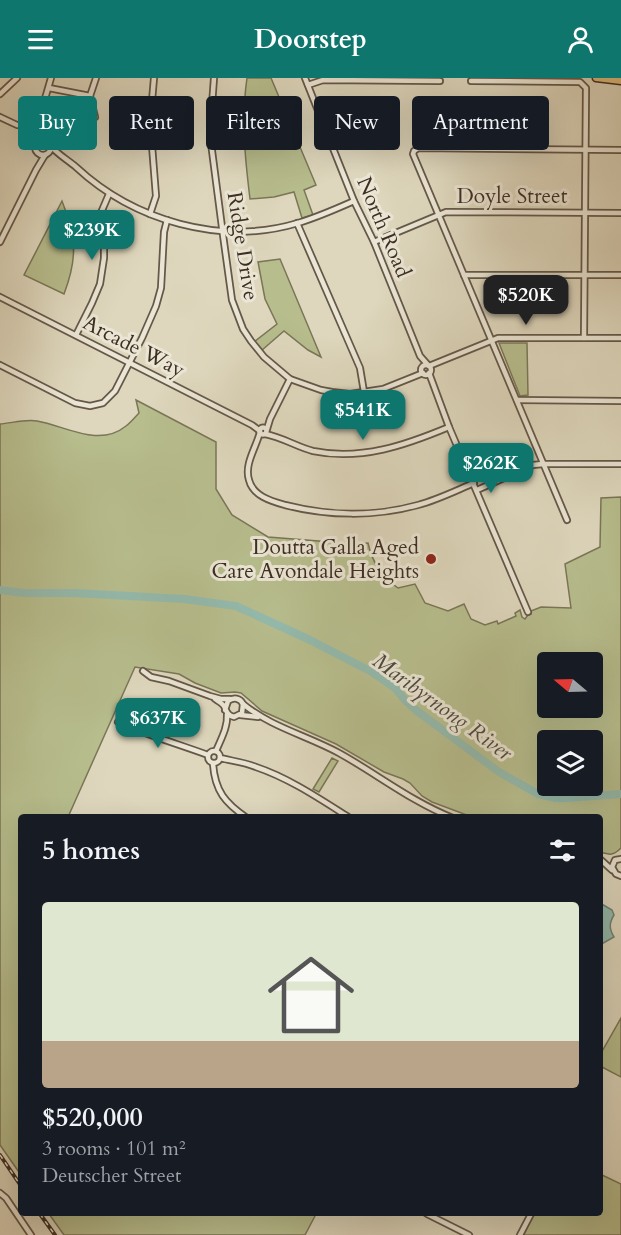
<!DOCTYPE html>
<html lang="en">
<head>
<meta charset="utf-8">
<style>
  :root { --surface:#171b24; --page:#242831; --text:#f1f3f6; --muted:#9ea1a6; --accent:#0f766e }
  body { margin:0; font-family:Cardo,serif; background:var(--page); color:var(--text); height:100vh; display:flex; flex-direction:column; font-size:22px; white-space:nowrap }
  * { box-sizing:border-box; margin:0 }
  p { font-size:20px; color:var(--muted) }
  .icon { flex:none; width:33px; height:33px; fill:none; stroke:currentColor; stroke-width:2; stroke-linecap:round; stroke-linejoin:round }
  .map { position:relative; flex:1; overflow:hidden }
  .drawer { position:absolute; left:18px; top:736px; width:585px; height:402px; display:flex; flex-direction:column; background:var(--surface); border-radius:6px; box-shadow:0 6px 24px #0002 }
  .drawer>* { flex:none }
  .guide { position:absolute; left:18px; top:18px; width:585px; height:54px; display:flex; gap:12px }
  .needle { width:39px; rotate:289deg }
  .buttons { position:absolute; left:537px; top:574px; display:grid; gap:12px }
  .buttons a { display:grid; place-items:center; width:66px; height:66px; border-radius:6px; background:var(--surface); box-shadow:0 6px 24px #0002; font-size:30px }
  .price { position:absolute; translate:-50% -51px; padding:0 14px; border-radius:12px; background:var(--accent); color:#fff; font-size:20px; line-height:39px; filter:drop-shadow(0 2px 3px #0008) }
  .price::after { content:''; position:absolute; left:50%; top:36px; width:18px; height:14px; margin-left:-9px; background:inherit; clip-path:polygon(0 0,100% 0,50% 100%) }
  .price.current { background:#222; color:#fff }
  ul { padding:0; list-style:none }
  li { display:grid; align-content:center; gap:12px; height:318px; padding:0 24px }
  li span { display:grid; place-items:center; height:186px; border-radius:6px; color:#555 }
  li>.icon { margin-inline-start:auto }
  span .icon { width:108px; height:108px; fill:#fffc; stroke-width:1 }
  li b { font-size:26px }
  h2 { display:flex; justify-content:space-between; align-items:center; height:72px; padding:0 24px; font-size:26px }
  .tag { padding:0 21px; border-radius:6px; background:var(--surface); box-shadow:0 6px 24px #0002; font-size:21px; line-height:54px }
  .tag.current { background:var(--accent); color:#fff }
  header { display:flex; justify-content:space-between; align-items:center; height:78px; padding:0 24px; background:var(--accent); color:#fff; font-size:27px; font-weight:700 }
  .map>svg:first-child { display:block }
  .green { fill:#b7bd8d; stroke:#7a7658; stroke-width:1.5; fill-rule:evenodd }
  .water { fill:#94baac; stroke:#718275; stroke-width:1.5 }
  .lines { fill:none; stroke-linecap:round; stroke-linejoin:round }
  .river { stroke:#94baac; stroke-width:8 }
  .minor-casing { stroke:#655849; stroke-width:8 }
  .major-casing { stroke:#3d2e22; stroke-width:9 }
  .minor { stroke:#eae5d4; stroke-width:4.5 }
  .major { stroke:#dfbc7e; stroke-width:6 }
  .rail-casing { stroke:#3d2e22; stroke-width:4 }
  .rail { stroke:#eae5d4; stroke-width:1.5; stroke-dasharray:4.5; stroke-linecap:butt }
  .poi-dot { fill:#8f2418; stroke:#eae5d4; stroke-width:2 }
  .labels { text-anchor:middle; stroke-width:6; stroke-linejoin:round; paint-order:stroke }
  .street-label { font-size:21px; fill:#3d2e22; stroke:#eae5d4 }
  .poi-label { font-size:21px; fill:#3d2e22; stroke:#eae5d4; text-anchor:end }
  .water-label { font-size:22px; font-style:italic; fill:#4e4a3e; stroke:#eae5d4 }
</style>
</head>
<body>
<header><svg class="icon" aria-label="menu" viewBox="0 0 24 24"><path d="M4 6h16M4 12h16M4 18h16"/></svg>Doorstep<svg class="icon" aria-label="person" viewBox="0 0 24 24"><circle cx="12" cy="8" r="4"/><path d="M4 21q1-7 8-7t8 7"/></svg></header>
<div class="map">
<svg width="621" height="1157" viewBox="0 0 621 1157">
  <rect width="100%" height="100%" fill="#ded7bd"/>
  <filter id="stains"><feTurbulence type="fractalNoise" baseFrequency=".00333" numOctaves="4"/><feColorMatrix values="0 0 0 0 .2 0 0 0 0 .09 0 0 0 0 .02 0 0 0 .5 -.17"/></filter>
  <radialGradient id="worn" r=".72"><stop offset=".6" stop-color="#630" stop-opacity="0"/><stop offset="1" stop-color="#630" stop-opacity=".3"/></radialGradient>
  <g class="green">
    <path d="M247,0H271L316,107L304,112L313,137L302,140L294,114L274,119L250,121C245,80 241,41 247,0Z"/>
    <path d="M62,123C76,160 78,179 64,216L24,197Z"/>
    <polygon points="280,181 321,279 308,272 284,253 261,273 254,264 277,246 265,221 258,184"/>
    <polygon points="499,265 527,265 528,317 520,318"/>
    <path d="M136,322L216,364V411L232,437L268,459L357,466L368,465C372,484 382,499 398,510L415,506L425,525L448,533L464,526L471,541L485,547L497,543L498,546L516,538L515,535L520,532L522,539L525,541L528,537L531,536V533L541,529L571,530L565,486L600,469L601,420L621,419V770C613,778 610,777 600,774V740L472,739L432,724L422,718L410,705L403,701L384,694L336,666L262,633L241,615L235,614L221,615L195,605L179,596L135,589L68,739L21,740V1097L0,1067V346C12,345 26,341 37,343C66,348 99,370 126,348C131,344 135,339 139,335ZM548,585H592V630H548ZM548,663H592V708H548Z"/>
    <polygon points="332,680 338,683 319,714 313,711"/>
    <polygon points="621,940 621,999 600,988 600,977"/>
    <polygon points="600,1096 621,1106 621,1157 523,1157 534,1136 600,1136"/>
    <polygon points="49,1136 316,1136 305,1157 64,1157"/>
  </g>
  <path class="water" d="M600,825L612,832L614,837C609,845 609,851 614,859L600,867Z"/>
  <g class="lines">
    <polyline class="river" points="0,512 24,515 75,515 184,521 236,528 308,561 372,594 395,610 405,622 417,633 499,694 538,716 556,720 568,720 621,716"/>
    <g class="minor-casing">
      <g id="minor">
        <polyline points="214,0 211,40 211,65 223,157 232,222 243,251 251,263 264,279 290,301 321,312 332,314 350,316 383,311 423,295"/>
        <polyline points="305,0 354,123 374,164 420,278 428,287"/>
        <polyline points="471,3 580,4 586,10 584,260"/>
        <polyline points="308,7 323,2 440,3"/>
        <polyline points="49,10 90,18"/>
        <polyline points="0,16 17,0"/>
        <polyline points="0,39 17,47 37,48"/>
        <polyline points="95,39 90,18 96,0"/>
        <circle cx="43" cy="69" r="8"/>
        <polyline points="36,66 37,48 51,0"/>
        <path d="M51,68C57,76 68,82 76,89C134,143 221,168 298,145C318,139 336,131 354,123"/>
        <polyline points="150,136 156,118 151,55 151,34 154,0"/>
        <polyline points="297,145 360,290 364,314"/>
        <polyline points="0,164 36,92 45,77"/>
        <polyline points="374,164 446,134 621,135"/>
        <polyline points="464,197 621,197"/>
        <polyline points="0,219 252,347 260,353"/>
        <polyline points="76,257 92,225 100,206 104,180 104,162 100,137 109,116"/>
        <polyline points="0,287 75,325 90,328 103,325 115,313 142,260 156,228 161,210 164,154 167,142"/>
        <circle cx="426" cy="292" r="5"/>
        <polyline points="429,288 498,260 621,260"/>
        <polyline points="429,295 449,349 528,534"/>
        <polyline points="517,322 621,323"/>
        <circle cx="263" cy="353" r="3.5"/>
        <polyline points="267,351 270,341 290,301"/>
        <path d="M260,354C256,370 244,386 249,402C253,418 271,423 285,427C328,438 375,439 418,427C437,422 455,413 474,405"/>
        <path d="M265,356C282,359 297,369 313,373C361,383 406,367 449,349"/>
        <polyline points="477,412 533,387 543,386 621,386"/>
        <polyline points="567,442 413,76 414,73 418,70 621,72"/>
        <polyline points="143,593 151,599 169,603 210,618 221,621 230,621"/>
        <path d="M215,621C218,623 222,625 224,628C227,634 227,637 234,639L242,635L243,626C240,620 234,619 228,623L225,632"/>
        <path d="M243,626C271,649 308,658 339,675C377,696 412,724 453,740"/>
        <polyline points="240,637 258,639"/>
        <path d="M118,644C147,657 178,666 208,677"/>
        <circle cx="214" cy="679" r="6"/>
        <path d="M216,673C221,661 228,649 227,636"/>
        <path d="M220,680C232,683 244,684 256,689C289,700 320,721 350,740"/>
        <path d="M213,686C215,713 225,725 247,740"/>
        <polyline points="621,781 615,782 612,789 616,796 621,798"/>
        <polyline points="601,782 612,792"/>
        <polyline points="0,1115 6,1120 31,1157"/>
        <polyline points="427,1136 469,1157"/>
        <polyline points="520,1157 531,1136"/>
      </g>
    </g>
    <g class="major-casing">
      <polyline id="major" points="596,0 621,3"/>
    </g>
    <use href="#minor" class="minor"/>
    <use href="#major" class="major"/>
    <g class="rail-casing">
      <g id="rail">
        <polyline points="0,1077 21,1108"/>
        <polyline points="40,1136 55,1157"/>
      </g>
    </g>
    <use href="#rail" class="rail"/>
  </g>
  <circle class="poi-dot" cx="431" cy="481" r="6"/>
  <g class="labels">
    <g class="street-label">
      <text x="512" y="125">Doyle Street</text>
      <text transform="translate(384 149) rotate(67)" y="7">North Road</text>
      <text transform="translate(243 168) rotate(81)" y="7">Ridge Drive</text>
      <text transform="translate(134 268) rotate(27)" y="7">Arcade Way</text>
    </g>
    <g class="poi-label">
      <text x="419" y="476">Doutta Galla Aged<tspan x="419" dy="24">Care Avondale Heights</tspan></text>
    </g>
    <g class="water-label">
      <text transform="translate(443 628) rotate(36)" y="8">Maribyrnong River</text>
    </g>
  </g>
  <rect width="100%" height="100%" filter="url(#stains)"/>
  <rect width="100%" height="100%" fill="url(#worn)"/>
</svg>
<div class="buttons">
<a><svg class="needle" viewBox="-14 -14 28 28"><path d="M0-13l5 13h-10z" fill="#e53935"/><path d="M0 13l5-13h-10z" fill="#9ea1a6"/></svg></a>
<a><svg class="icon" aria-label="layers" viewBox="0 0 24 24"><path d="M12 4l9 5-9 5-9-5zM3 14l9 5 9-5"/></svg></a>
</div>
<b class="price" style="left:92px;top:183px">$239K</b>
<b class="price current" style="left:526px;top:248px">$520K</b>
<b class="price" style="left:363px;top:363px">$541K</b>
<b class="price" style="left:491px;top:416px">$262K</b>
<b class="price" style="left:158px;top:671px">$637K</b>
<div class="guide">
<a class="tag current">Buy</a>
<a class="tag">Rent</a>
<a class="tag">Filters</a>
<a class="tag">New</a>
<a class="tag">Apartment</a>
</div>
<section class="drawer">
<h2>5 homes<svg class="icon" aria-label="filters" viewBox="0 0 24 24"><path d="M4 7h16M4 17h16"/><circle cx="9" cy="7" r="2"/><circle cx="15" cy="17" r="2"/></svg></h2>
<ul>
<li><span style="background:linear-gradient(#dfe7d0 75%,#b9a48a 0)"><svg class="icon" aria-label="home" viewBox="0 0 24 24"><path d="M3 11l9-7 9 7M6 9v11h12V9"/></svg></span><div><b>$520,000</b><p>3 rooms · 101 m²</p><p>Deutscher Street</p></div></li>
</ul>
</section>
</div>
</body>
</html>
